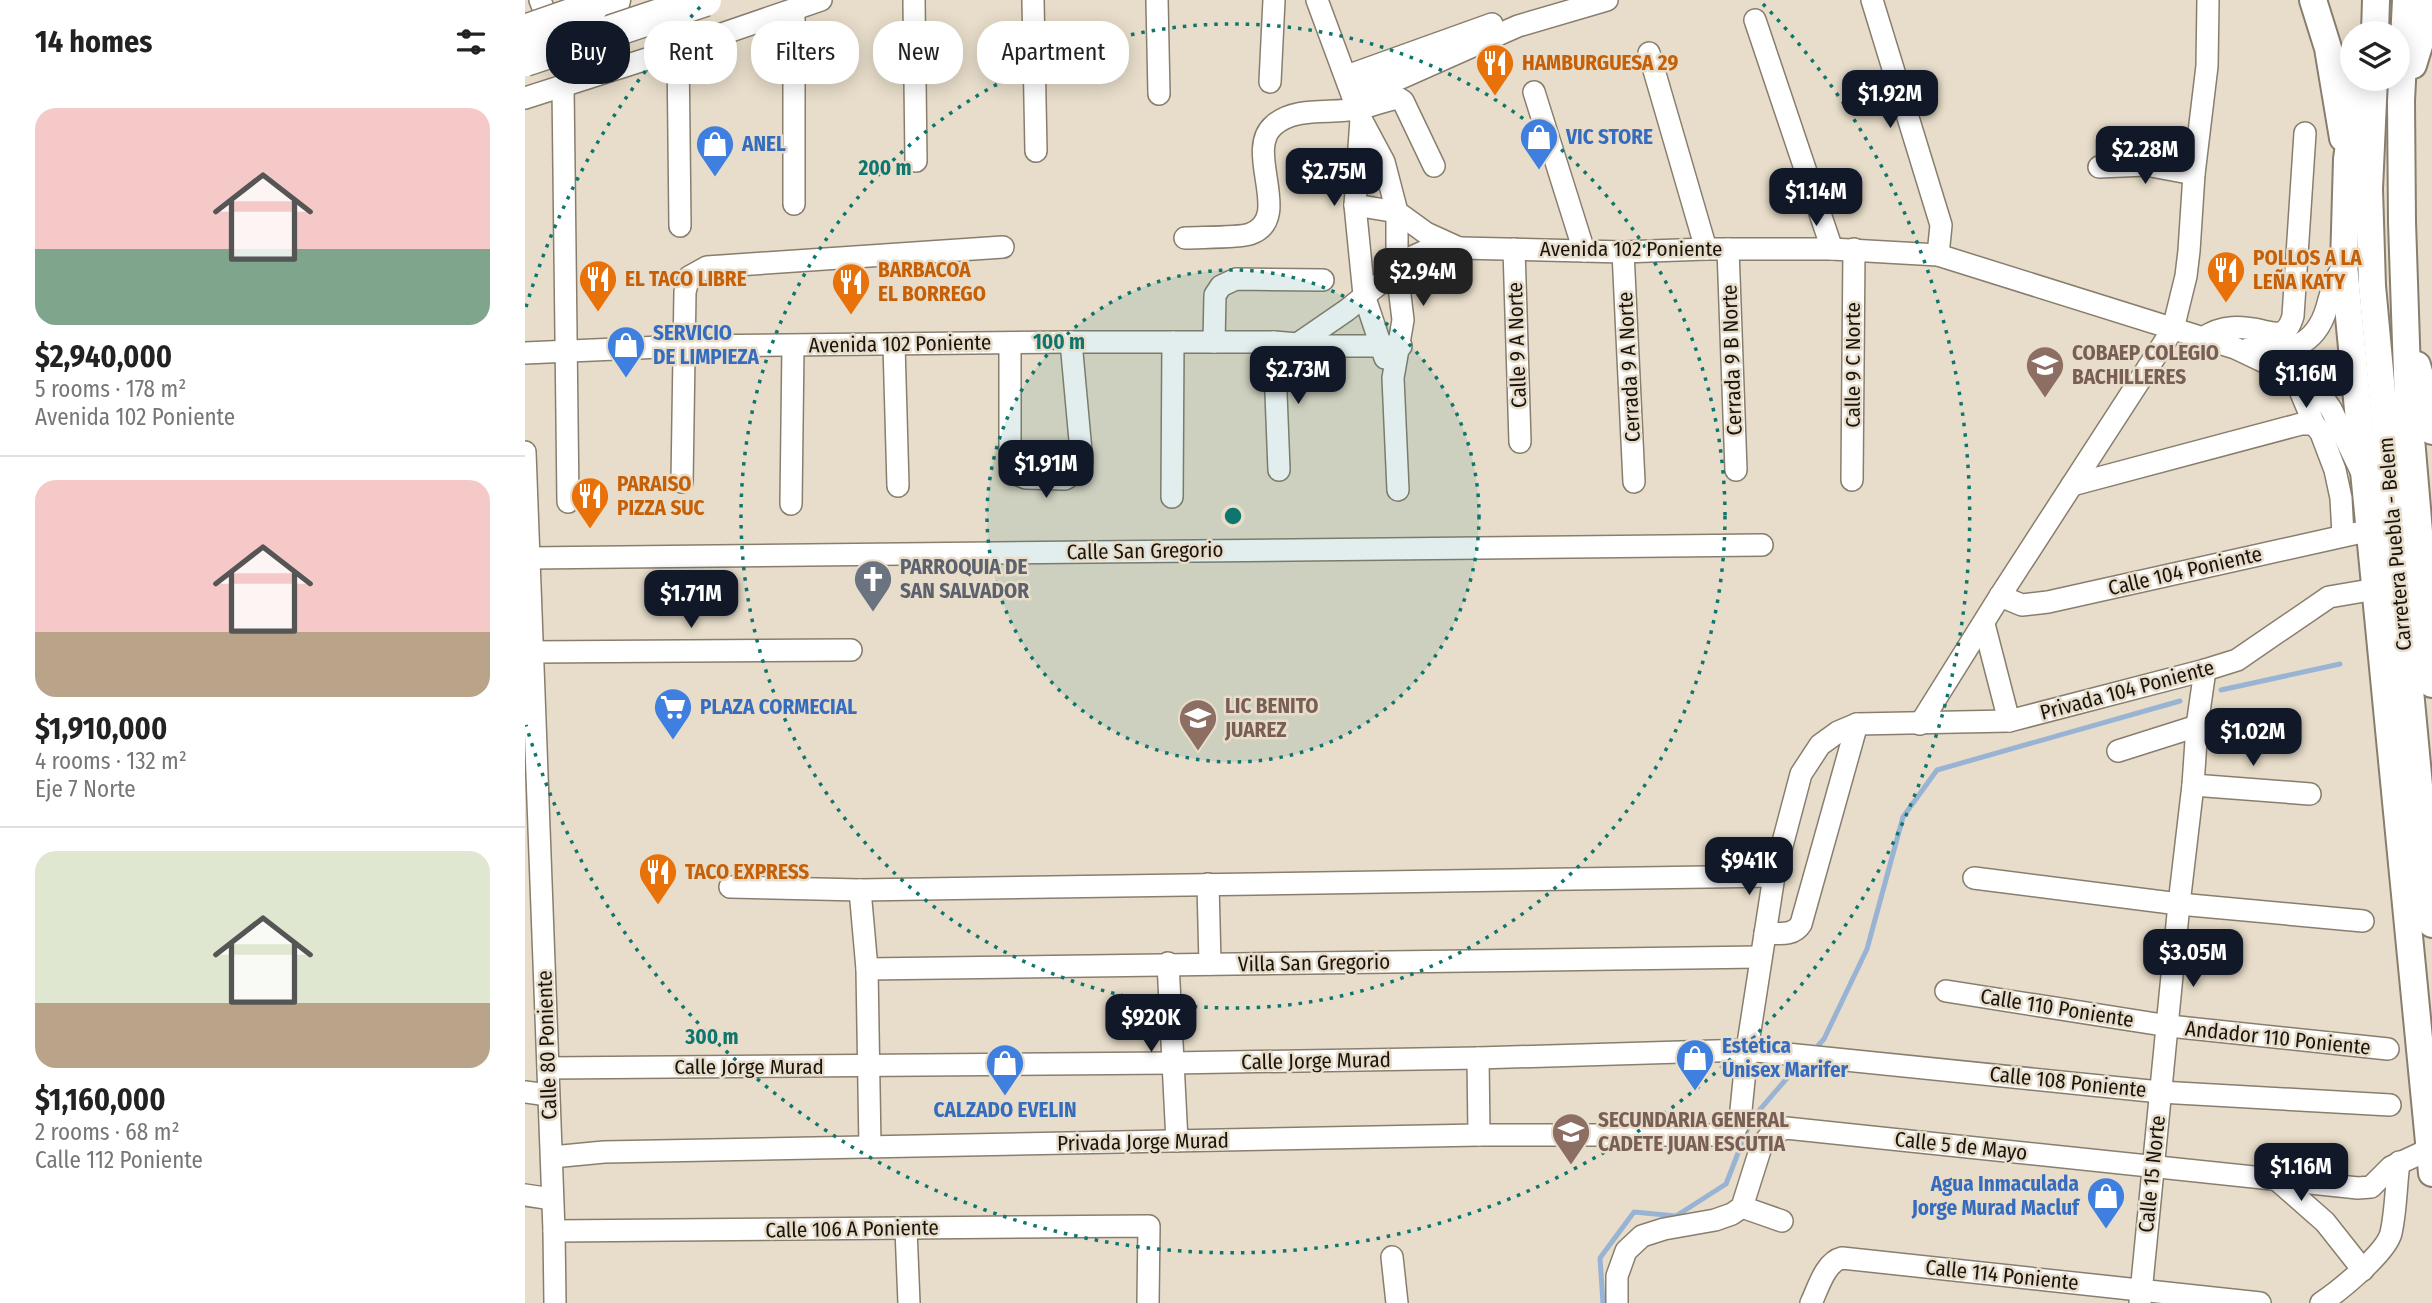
<!DOCTYPE html>
<html lang="en">
<head>
<meta charset="utf-8">
<style>
  :root { --surface:#fff; --page:#f6f6f6; --text:#222; --muted:#767676; --line:#e0e0e0; --accent:#111827 }
  body { margin:0; font-family:"Fira Sans Condensed",sans-serif; background:var(--page); color:var(--text); height:100vh; display:flex; flex-direction:column; font-size:26px; white-space:nowrap }
  * { box-sizing:border-box; margin:0 }
  p { font-size:23px; color:var(--muted) }
  .icon { flex:none; width:38px; height:38px; fill:none; stroke:currentColor; stroke-width:2; stroke-linecap:round; stroke-linejoin:round }
  .map { position:relative; flex:1; overflow:hidden }
  .side { display:flex; flex-direction:column; background:var(--surface); width:525px }
  .side>* { flex:none }
  .hud { position:absolute; left:21px; top:21px; width:665px; height:63px; display:flex; gap:14px }
  .buttons { position:absolute; left:1815px; top:21px; display:grid; gap:14px }
  .buttons a { display:grid; place-items:center; width:70px; height:70px; border-radius:50%; background:var(--surface); box-shadow:0 4px 18px #0003; font-size:35px }
  .price { position:absolute; translate:-50% -60px; padding:0 16px; border-radius:14px; background:var(--accent); color:#fff; font-size:23px; line-height:46px; filter:drop-shadow(0 2px 4px #0008) }
  .price::after { content:''; position:absolute; left:50%; top:42px; width:21px; height:16px; margin-left:-10px; background:inherit; clip-path:polygon(0 0,100% 0,50% 100%) }
  .price.active { background:#222; color:#fff }
  ul { padding:0; list-style:none }
  li { display:grid; align-content:center; gap:14px; height:371px; padding:0 35px }
  li+li { border-top:2px solid var(--line) }
  li span { display:grid; place-items:center; height:217px; border-radius:21px; color:#555 }
  li>.icon { margin-inline-start:auto }
  span .icon { width:126px; height:126px; fill:#fffc; stroke-width:1 }
  li b { font-size:30px }
  h2 { display:flex; justify-content:space-between; align-items:center; height:84px; padding:0 35px; font-size:30px }
  .pill { padding:0 24px; border-radius:28px; background:var(--surface); box-shadow:0 4px 18px #0003; font-size:24px; line-height:63px }
  .pill.active { background:var(--accent); color:#fff }
  main { display:flex; flex:1; min-height:0 }
  .map>svg:first-child { display:block }
  .lines { fill:none; stroke-linecap:round; stroke-linejoin:round }
  .stream { stroke:#99b3d4; stroke-width:5 }
  .minor-casing { stroke:#887e6d; stroke-width:24 }
  .major-casing { stroke:#887e6d; stroke-width:30 }
  .highway-casing { stroke:#887e6d; stroke-width:35 }
  .minor { stroke:#fff; stroke-width:21 }
  .major { stroke:#fff; stroke-width:26 }
  .highway { stroke:#fff; stroke-width:32 }
  .highway-bridge-casing { stroke:#887e6d; stroke-width:35; stroke-linecap:butt }
  .highway-bridge { stroke:#fff; stroke-width:32 }
  .ring { fill:none; stroke:#0f766e; stroke-width:3.5; stroke-dasharray:3.5 7 }
  .labels { text-anchor:middle; stroke-width:5; stroke-linejoin:round; paint-order:stroke }
  .food-label { font-size:21px; font-weight:bold; fill:#c56008; stroke:#e8ddca; text-anchor:start }
  .shop-label { font-size:21px; font-weight:bold; fill:#366cbe; stroke:#e8ddca; text-anchor:start }
  .street-label { font-size:21px; fill:#19150e; stroke:#e8ddca }
  .education-label { font-size:21px; font-weight:bold; fill:#785e54; stroke:#e8ddca; text-anchor:start }
  .worship-label { font-size:21px; font-weight:bold; fill:#5b616d; stroke:#e8ddca; text-anchor:start }
  .centre { fill:#0f766e; stroke:#e8ddca; stroke-width:3.5 }
  .ring-label { font-size:21px; text-anchor:middle; font-weight:bold; fill:#0f766e; stroke:#e8ddca; stroke-width:5; stroke-linejoin:round; paint-order:stroke }
</style>
</head>
<body>
<main>
<section class="side">
<h2>14 homes<svg class="icon" aria-label="filters" viewBox="0 0 24 24"><path d="M4 7h16M4 17h16"/><circle cx="9" cy="7" r="2"/><circle cx="15" cy="17" r="2"/></svg></h2>
<ul>
<li><span style="background:linear-gradient(#f6c9c9 65%,#7fa58c 0)"><svg class="icon" aria-label="home" viewBox="0 0 24 24"><path d="M3 11l9-7 9 7M6 9v11h12V9"/></svg></span><div><b>$2,940,000</b><p>5 rooms · 178 m²</p><p>Avenida 102 Poniente</p></div></li>
<li><span style="background:linear-gradient(#f6c9c9 70%,#b9a48a 0)"><svg class="icon" aria-label="home" viewBox="0 0 24 24"><path d="M3 11l9-7 9 7M6 9v11h12V9"/></svg></span><div><b>$1,910,000</b><p>4 rooms · 132 m²</p><p>Eje 7 Norte</p></div></li>
<li><span style="background:linear-gradient(#dfe7d0 70%,#b9a48a 0)"><svg class="icon" aria-label="home" viewBox="0 0 24 24"><path d="M3 11l9-7 9 7M6 9v11h12V9"/></svg></span><div><b>$1,160,000</b><p>2 rooms · 68 m²</p><p>Calle 112 Poniente</p></div></li>
</ul>
</section>
<div class="map">
<svg width="1907" height="1303" viewBox="0 0 1907 1303">
  <rect width="100%" height="100%" fill="#e8ddca"/>
  <g class="lines">
    <g class="stream">
      <polyline points="1696,690 1815,664"/>
      <polyline points="1290,1049 1299,1039 1342,949 1378,817 1412,770 1655,701"/>
      <polyline points="1078,1303 1075,1258 1109,1212 1151,1216 1201,1184 1226,1120 1275,1063"/>
    </g>
    <g class="minor-casing">
      <g id="minor">
        <path d="M15,0C26,31 44,54 70,74"/>
        <polyline points="389,0 391,161"/>
        <polyline points="508,0 511,151"/>
        <polyline points="632,0 634,94"/>
        <polyline points="792,0 836,119 859,162 872,212 872,270 878,320 868,378 873,490"/>
        <polyline points="1347,0 1416,225 1413,255"/>
        <polyline points="1230,20 1307,249"/>
        <polyline points="153,49 155,226"/>
        <polyline points="1124,53 1181,249"/>
        <polyline points="822,76 967,24"/>
        <polyline points="745,82 749,0"/>
        <polyline points="38,86 43,502"/>
        <polyline points="827,91 876,78 993,26 1082,0"/>
        <polyline points="1009,92 1059,251"/>
        <polyline points="0,98 153,49 296,0"/>
        <polyline points="836,119 830,205 839,295 860,358"/>
        <polyline points="1574,167 1621,165 1669,174"/>
        <polyline points="269,204 269,10"/>
        <polyline points="830,205 872,212 901,233 934,248"/>
        <path d="M660,238C674,237 714,238 725,234C769,219 719,152 748,126C769,106 805,114 831,109C845,107 859,100 873,98L878,101L909,166"/>
        <polyline points="989,249 995,442"/>
        <polyline points="1203,249 1211,470"/>
        <polyline points="1098,252 1109,482"/>
        <path d="M1678,338C1697,325 1716,326 1738,331C1744,332 1750,334 1755,333C1763,331 1766,323 1768,316L1780,133"/>
        <polyline points="689,342 690,295 696,286 711,279 798,280"/>
        <polyline points="749,342 754,470"/>
        <polyline points="485,343 485,463 491,474 501,478 540,479 550,473 557,462 546,342"/>
        <polyline points="774,343 822,310 889,256 898,252 935,248 1098,252 1181,249 1307,249 1413,255 1710,348 1769,376 1784,385 1797,396 1806,409 1836,471"/>
        <polyline points="369,345 373,486"/>
        <path d="M1723,349C1761,353 1790,349 1802,307C1806,292 1810,278 1819,265"/>
        <polyline points="0,353 159,346 546,342 749,342 797,346 876,346"/>
        <polyline points="1769,376 1789,424 1796,433 1810,470 1816,498 1818,535"/>
        <polyline points="0,452 29,1231 30,1303"/>
        <polyline points="1327,480 1329,249"/>
        <polyline points="157,482 160,292 164,277 182,267 478,247"/>
        <polyline points="1547,485 1776,424 1789,424"/>
        <polyline points="647,497 648,342"/>
        <polyline points="266,504 268,346"/>
        <polyline points="3,558 1237,545"/>
        <polyline points="1475,596 1497,605 1523,602 1846,530"/>
        <polyline points="1459,624 1484,721"/>
        <polyline points="6,652 326,650"/>
        <polyline points="1395,724 1475,596 1648,329 1661,276 1664,251 1669,174 1682,66 1683,0"/>
        <polyline points="1593,751 1672,726"/>
        <polyline points="1668,785 1785,794"/>
        <polyline points="1449,878 1654,904 1838,921"/>
        <polyline points="683,884 685,964"/>
        <polyline points="205,887 335,890 1249,876"/>
        <polyline points="335,890 342,969 345,1147"/>
        <path d="M1240,933C1253,933 1268,937 1276,924L1332,724"/>
        <polyline points="643,963 652,1141"/>
        <polyline points="342,969 1235,957"/>
        <polyline points="1421,991 1644,1026 1863,1049"/>
        <polyline points="953,1058 954,1135"/>
        <polyline points="23,1068 647,1063 953,1058 1222,1050 1635,1092 1865,1105"/>
        <polyline points="0,1092 23,1095"/>
        <polyline points="27,1157 79,1152 954,1135 1195,1135 1209,1132 1215,1120 1222,1050 1249,876 1276,774 1295,745 1313,732 1332,724 1484,721 1680,670 1712,660 1804,597 1851,589"/>
        <polyline points="1751,1179 1800,1222 1838,1270"/>
        <polyline points="0,1195 27,1199"/>
        <polyline points="1217,1207 1257,1221"/>
        <polyline points="381,1229 384,1303"/>
        <polyline points="29,1231 624,1226 623,1303"/>
        <polyline points="867,1257 872,1303"/>
        <polyline points="1092,1303 1092,1276 1101,1251 1117,1236 1139,1229 1190,1220 1207,1214 1217,1207 1236,1147 1245,1135 1261,1128 1833,1188 1846,1187 1866,1167 1905,1149"/>
        <path d="M1286,1303C1293,1289 1300,1262 1317,1258L1735,1303"/>
        <polyline points="1615,1303 1654,904 1668,785 1672,726 1680,670"/>
        <path d="M1796,1303C1814,1291 1861,1253 1866,1233C1871,1211 1871,1185 1874,1162"/>
      </g>
    </g>
    <g class="major-casing">
      <g id="major">
        <polyline points="1788,0 1803,48 1818,138"/>
        <polyline points="1881,0 1876,101 1877,222 1883,403 1907,684"/>
        <polyline points="1850,33 1851,0"/>
        <polyline points="1888,65 1901,23 1902,0"/>
        <polyline points="1833,79 1822,159 1819,265 1907,1173"/>
        <polyline points="1849,79 1844,189 1847,286 1907,924"/>
        <polyline points="1892,365 1904,407 1907,431"/>
      </g>
    </g>
    <g class="highway-casing">
      <polyline id="highway" points="66,8 89,0"/>
    </g>
    <use href="#minor" class="minor"/>
    <use href="#major" class="major"/>
    <use href="#highway" class="highway"/>
    <g class="highway-bridge-casing">
      <g id="highway-bridge">
        <polyline points="0,31 66,8"/>
        <polyline points="0,60 180,0"/>
      </g>
    </g>
    <use href="#highway-bridge" class="highway-bridge"/>
  </g>
  <circle cx="708" cy="516" r="246" fill="#0f766e" fill-opacity=".12"/>
  <g class="ring">
    <circle cx="708" cy="516" r="246"/>
    <circle cx="708" cy="516" r="492"/>
    <path d="M1 307A737 737 0 0 1 178 4M1238 4A737 737 0 1 1 1 725"/>
  </g>
  <defs>
    <g id="restaurant-pin" transform="scale(2.0125)"><path d="M0 17L-7.5 6A9.5 9.5 0 1 1 7.5 6Z" fill="#e8710a" stroke="#e8ddca"/><path d="M-5-6h1v4h1v-4h1v4h1v-4h1v5L-1.5 .5V6h-2V.5L-5-1ZM5-6V6H3V1.5H1.5Q1.5-4 5-6Z" fill="#fff"/></g>
    <g id="shop-pin" transform="scale(2.0125)"><path d="M0 17L-7.5 6A9.5 9.5 0 1 1 7.5 6Z" fill="#3f7fe0" stroke="#e8ddca"/><path d="M-5-2.5h2.3a2.7 3.5 0 0 1 5.4 0H5L5.5 6h-11ZM-1.5-2.5h3a1.5 2.3 0 0 0-3 0Z" fill="#fff"/></g>
    <g id="school-pin" transform="scale(2.0125)"><path d="M0 17L-7.5 6A9.5 9.5 0 1 1 7.5 6Z" fill="#8d6e63" stroke="#e8ddca"/><path d="M0-5L7-2L0 1L-7-2ZM-4 1L0 2.5L4 1V4Q0 6-4 4Z" fill="#fff"/></g>
    <g id="church-pin" transform="scale(2.0125)"><path d="M0 17L-7.5 6A9.5 9.5 0 1 1 7.5 6Z" fill="#6b7280" stroke="#e8ddca"/><path d="M-1.2-6h2.4v3.5h3.3v2.4h-3.3V6h-2.4V-.1h-3.3v-2.4h3.3Z" fill="#fff"/></g>
    <g id="supermarket-pin" transform="scale(2.0125)"><path d="M0 17L-7.5 6A9.5 9.5 0 1 1 7.5 6Z" fill="#3f7fe0" stroke="#e8ddca"/><path d="M-6-5.5h2.5l.6 2H6L4.5 2H-2.5L-4.4-4H-6ZM-1.5 3.2a1.3 1.3 0 1 0 .1 0ZM3 3.2a1.3 1.3 0 1 0 .1 0Z" fill="#fff"/></g>
  </defs>
  <g fill-rule="evenodd">
    <use href="#restaurant-pin" x="970" y="63"/>
    <use href="#shop-pin" x="1014" y="137"/>
    <use href="#shop-pin" x="190" y="144"/>
    <use href="#restaurant-pin" x="1701" y="270"/>
    <use href="#restaurant-pin" x="73" y="279"/>
    <use href="#restaurant-pin" x="326" y="282"/>
    <use href="#shop-pin" x="101" y="345"/>
    <use href="#school-pin" x="1520" y="365"/>
    <use href="#restaurant-pin" x="65" y="496"/>
    <use href="#church-pin" x="348" y="579"/>
    <use href="#supermarket-pin" x="148" y="707"/>
    <use href="#school-pin" x="673" y="718"/>
    <use href="#restaurant-pin" x="133" y="872"/>
    <use href="#shop-pin" x="1170" y="1058"/>
    <use href="#shop-pin" x="480" y="1063"/>
    <use href="#school-pin" x="1046" y="1132"/>
    <use href="#shop-pin" x="1581" y="1196"/>
  </g>
  <g class="labels">
    <g class="food-label">
      <text x="997" y="70">HAMBURGUESA 29</text>
      <text x="1728" y="265">POLLOS A LA<tspan x="1728" dy="24">LEÑA KATY</tspan></text>
      <text x="353" y="277">BARBACOA<tspan x="353" dy="24">EL BORREGO</tspan></text>
      <text x="100" y="286">EL TACO LIBRE</text>
      <text x="92" y="491">PARAISO<tspan x="92" dy="24">PIZZA SUC</tspan></text>
      <text x="160" y="879">TACO EXPRESS</text>
    </g>
    <g class="shop-label">
      <text x="1041" y="144">VIC STORE</text>
      <text x="217" y="151">ANEL</text>
      <text x="128" y="340">SERVICIO<tspan x="128" dy="24">DE LIMPIEZA</tspan></text>
      <text x="175" y="714">PLAZA CORMECIAL</text>
      <text x="1197" y="1053">Estética<tspan x="1197" dy="24">Unisex Marifer</tspan></text>
      <text x="480" y="1117" text-anchor="middle">CALZADO EVELIN</text>
      <text x="1554" y="1191" text-anchor="end">Agua Inmaculada<tspan x="1554" dy="24">Jorge Murad Macluf</tspan></text>
    </g>
    <g class="street-label">
      <text x="1106" y="256">Avenida 102 Poniente</text>
      <text transform="translate(375 344) rotate(-1)" y="7">Avenida 102 Poniente</text>
      <text transform="translate(992 345) rotate(-92)" y="7">Calle 9 A Norte</text>
      <text transform="translate(1207 360) rotate(-92)" y="7">Cerrada 9 B Norte</text>
      <text transform="translate(1328 365) rotate(-90)" y="7">Calle 9 C Norte</text>
      <text transform="translate(1104 367) rotate(-93)" y="7">Cerrada 9 A Norte</text>
      <text transform="translate(1870 544) rotate(-95)" y="7">Carretera Puebla - Belem</text>
      <text transform="translate(620 551) rotate(-1)" y="7">Calle San Gregorio</text>
      <text transform="translate(1660 571) rotate(-13)" y="7">Calle 104 Poniente</text>
      <text transform="translate(1602 690) rotate(-15)" y="7">Privada 104 Poniente</text>
      <text transform="translate(789 963) rotate(-1)" y="7">Villa San Gregorio</text>
      <text transform="translate(1532 1008) rotate(9)" y="7">Calle 110 Poniente</text>
      <text transform="translate(1753 1038) rotate(6)" y="7">Andador 110 Poniente</text>
      <text transform="translate(22 1045) rotate(-92)" y="7">Calle 80 Poniente</text>
      <text transform="translate(791 1061) rotate(-1)" y="7">Calle Jorge Murad</text>
      <text x="224" y="1074">Calle Jorge Murad</text>
      <text transform="translate(1543 1082) rotate(6)" y="7">Calle 108 Poniente</text>
      <text transform="translate(618 1142) rotate(-1)" y="7">Privada Jorge Murad</text>
      <text transform="translate(1436 1146) rotate(6)" y="7">Calle 5 de Mayo</text>
      <text transform="translate(1627 1174) rotate(-84)" y="7">Calle 15 Norte</text>
      <text transform="translate(327 1229) rotate(-1)" y="7">Calle 106 A Poniente</text>
      <text transform="translate(1477 1275) rotate(6)" y="7">Calle 114 Poniente</text>
    </g>
    <g class="education-label">
      <text x="1547" y="360">COBAEP COLEGIO<tspan x="1547" dy="24">BACHILLERES</tspan></text>
      <text x="700" y="713">LIC BENITO<tspan x="700" dy="24">JUAREZ</tspan></text>
      <text x="1073" y="1127">SECUNDARIA GENERAL<tspan x="1073" dy="24">CADETE JUAN ESCUTIA</tspan></text>
    </g>
    <g class="worship-label">
      <text x="375" y="574">PARROQUIA DE<tspan x="375" dy="24">SAN SALVADOR</tspan></text>
    </g>
  </g>
  <circle cx="708" cy="516" r="10" class="centre"/>
  <g class="ring-label">
    <text x="360" y="175">200 m</text>
    <text x="534" y="349">100 m</text>
    <text x="187" y="1044">300 m</text>
  </g>
</svg>
<div class="buttons">
<a><svg class="icon" aria-label="layers" viewBox="0 0 24 24"><path d="M12 4l9 5-9 5-9-5zM3 14l9 5 9-5"/></svg></a>
</div>
<b class="price" style="left:1365px;top:130px">$1.92M</b>
<b class="price" style="left:1620px;top:186px">$2.28M</b>
<b class="price" style="left:809px;top:208px">$2.75M</b>
<b class="price" style="left:1291px;top:228px">$1.14M</b>
<b class="price active" style="left:898px;top:308px">$2.94M</b>
<b class="price" style="left:773px;top:406px">$2.73M</b>
<b class="price" style="left:1781px;top:410px">$1.16M</b>
<b class="price" style="left:521px;top:500px">$1.91M</b>
<b class="price" style="left:166px;top:630px">$1.71M</b>
<b class="price" style="left:1728px;top:768px">$1.02M</b>
<b class="price" style="left:1224px;top:897px">$941K</b>
<b class="price" style="left:1668px;top:989px">$3.05M</b>
<b class="price" style="left:626px;top:1054px">$920K</b>
<b class="price" style="left:1776px;top:1203px">$1.16M</b>
<div class="hud">
<a class="pill active">Buy</a>
<a class="pill">Rent</a>
<a class="pill">Filters</a>
<a class="pill">New</a>
<a class="pill">Apartment</a>
</div>
</div>
</main>
</body>
</html>
